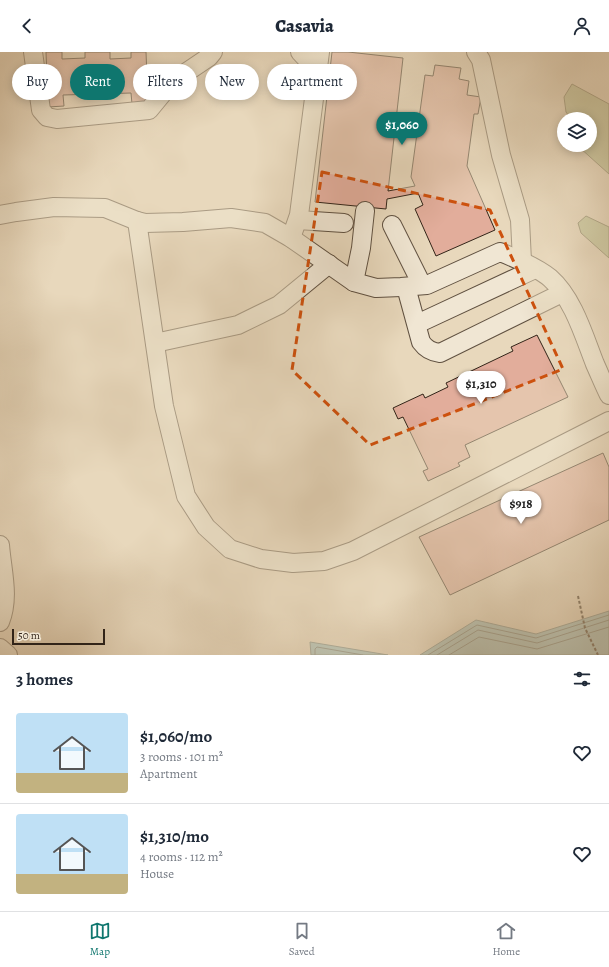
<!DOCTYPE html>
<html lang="en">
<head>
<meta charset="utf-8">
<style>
  :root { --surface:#fff; --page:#f2f2f3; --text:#1f2937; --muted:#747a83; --line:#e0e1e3; --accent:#0f766e }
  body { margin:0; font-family:Alegreya,serif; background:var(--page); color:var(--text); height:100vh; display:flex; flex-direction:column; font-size:15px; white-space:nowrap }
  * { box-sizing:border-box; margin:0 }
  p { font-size:13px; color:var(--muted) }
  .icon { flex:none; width:22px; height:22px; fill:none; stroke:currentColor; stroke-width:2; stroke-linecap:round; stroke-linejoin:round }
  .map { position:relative; height:603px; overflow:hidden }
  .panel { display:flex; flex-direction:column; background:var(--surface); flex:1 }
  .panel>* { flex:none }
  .guide { position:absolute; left:12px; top:12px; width:400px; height:36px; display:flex; gap:8px }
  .fabs { position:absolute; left:557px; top:60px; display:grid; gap:8px }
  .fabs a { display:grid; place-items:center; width:40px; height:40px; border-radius:50%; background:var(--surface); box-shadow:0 2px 10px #0003; font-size:20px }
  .scale { position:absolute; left:12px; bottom:10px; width:93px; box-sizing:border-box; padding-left:4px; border:2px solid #322418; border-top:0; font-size:11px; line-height:14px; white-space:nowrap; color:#322418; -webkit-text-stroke:3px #f0e6d3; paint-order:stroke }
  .price { position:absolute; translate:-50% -34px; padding:0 9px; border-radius:14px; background:#fff; color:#222; font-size:13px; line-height:26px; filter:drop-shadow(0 1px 2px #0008) }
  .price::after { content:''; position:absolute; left:50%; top:24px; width:12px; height:9px; margin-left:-6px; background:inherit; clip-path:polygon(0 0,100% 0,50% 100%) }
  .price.on { background:var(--accent); color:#fff }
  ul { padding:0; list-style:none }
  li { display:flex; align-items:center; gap:12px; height:100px; padding:0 16px }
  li+li { border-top:1px solid var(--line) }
  li span { display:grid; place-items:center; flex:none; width:112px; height:80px; border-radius:4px; color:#555 }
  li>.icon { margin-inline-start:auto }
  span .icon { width:48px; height:48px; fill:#fffc; stroke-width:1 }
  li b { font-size:17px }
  h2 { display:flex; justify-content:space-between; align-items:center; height:48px; padding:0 16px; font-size:17px }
  .tag { padding:0 14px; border-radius:18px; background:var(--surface); box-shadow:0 2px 10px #0003; font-size:14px; line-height:36px }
  .tag.on { background:var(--accent); color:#fff }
  header { display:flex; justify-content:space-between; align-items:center; height:52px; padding:0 16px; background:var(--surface); font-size:18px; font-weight:800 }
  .tab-bar { display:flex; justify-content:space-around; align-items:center; height:56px; border-top:1px solid var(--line); background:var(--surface); font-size:11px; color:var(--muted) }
  .tab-bar a { display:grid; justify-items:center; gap:2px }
  .tab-bar .on { color:var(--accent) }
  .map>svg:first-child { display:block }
  .green { fill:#b9be8e; stroke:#767153 }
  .water { fill:#98b9b6; stroke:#6f7d77 }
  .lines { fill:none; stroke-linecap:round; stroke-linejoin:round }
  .shore { stroke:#656e67; stroke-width:1 }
  .building { fill:#e2ad9b; stroke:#322418 }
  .minor-casing { stroke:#605141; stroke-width:20 }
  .path { stroke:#322418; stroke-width:2; stroke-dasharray:3 2; stroke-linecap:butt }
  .minor { stroke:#f0e6d3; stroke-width:18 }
  .marked { fill:none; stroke:#cd510e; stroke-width:3; stroke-dasharray:8 5; stroke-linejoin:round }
</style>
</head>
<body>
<header><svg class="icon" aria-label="back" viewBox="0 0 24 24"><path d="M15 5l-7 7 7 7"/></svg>Casavia<svg class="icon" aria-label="person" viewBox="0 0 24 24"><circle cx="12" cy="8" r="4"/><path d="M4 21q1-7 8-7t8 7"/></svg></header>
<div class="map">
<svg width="609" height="603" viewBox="0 0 609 603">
  <rect width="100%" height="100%" fill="#e8d8bc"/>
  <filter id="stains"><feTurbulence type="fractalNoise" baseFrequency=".005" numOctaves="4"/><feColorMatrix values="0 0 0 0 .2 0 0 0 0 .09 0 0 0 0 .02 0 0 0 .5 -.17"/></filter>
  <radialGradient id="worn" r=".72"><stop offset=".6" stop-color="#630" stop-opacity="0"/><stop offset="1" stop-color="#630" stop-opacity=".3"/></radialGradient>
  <g class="green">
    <polygon points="572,32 609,52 609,122 579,95 579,93 590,93 590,67 571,67 566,60 564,45"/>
    <polygon points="586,164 609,175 609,206 581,181 578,171"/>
  </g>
  <g class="water">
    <polygon points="609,559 609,603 420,603 476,568 536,582"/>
    <polygon points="310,590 388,603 311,603"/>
  </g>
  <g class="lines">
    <g class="shore">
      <polyline points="315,603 315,597 317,595 363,603"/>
      <polyline points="428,603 477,573 536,586 609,563"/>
      <polyline points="437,603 478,578 537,591 609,568"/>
      <polyline points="449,603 479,585 537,597 609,575"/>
    </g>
  </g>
  <g class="building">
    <polygon points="46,0 62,0 62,7 85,6 85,0 110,0 110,7 131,6 131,0 146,0 148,51 132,52 131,41 63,43 64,54 48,55"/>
    <polygon points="332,0 348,0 403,6 388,139 415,134 411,125 425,23 433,24 435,13 461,16 459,27 469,29 467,43 481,45 478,62 474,62 467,114 495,178 436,204 415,157 423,153 418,141 387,147 386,157 315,150"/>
    <polygon points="537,283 568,345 465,393 470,405 458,411 460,414 428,429 423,419 428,417 403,365 398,367 393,356 423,342 425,346 448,335 446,331 513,299 511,295"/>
    <polygon points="603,401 609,415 609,468 450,543 419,485"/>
  </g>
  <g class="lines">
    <g class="minor-casing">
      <g id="minor">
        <polyline points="33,0 41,58 47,65 57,67 149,58 172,30 209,5 213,0"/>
        <polyline points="300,0 317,18"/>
        <polyline points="476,0 481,8 501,103 520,168 522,209"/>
        <path d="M0,163L16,160L54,155L105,156L137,169L145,171L183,170L231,166L265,171L291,186L354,230L376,236L401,235L427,233L500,200C515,206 538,216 550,226C573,246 584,284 595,312C600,323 604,333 609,343"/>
        <polyline points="298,168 344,171"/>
        <polyline points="137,169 164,354 186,444 206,475 230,497 261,507 293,511 324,509 353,499 609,369"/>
        <polyline points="392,173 422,233"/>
        <polyline points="291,186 299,163 320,0"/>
        <polyline points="354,230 361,196 365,159"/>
        <path d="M406,235L421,290C426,297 431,300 440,301L562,241"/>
        <polyline points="417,272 535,217"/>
        <polyline points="155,291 238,273 279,253 329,212"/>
        <path d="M0,493C2,519 10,545 0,570"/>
        <polyline points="0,596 8,603"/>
      </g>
    </g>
    <polyline class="path" points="578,544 585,576 598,603"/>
    <use href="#minor" class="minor"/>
  </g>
  <path d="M0 0H609V603H0ZM322,120L490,158L563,317L370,393L292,318Z" fill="#e8d8bc" fill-opacity=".55" fill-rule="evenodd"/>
  <path class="marked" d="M322,120L490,158L563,317L370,393L292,318Z"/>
  <rect width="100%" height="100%" filter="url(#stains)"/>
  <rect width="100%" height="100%" fill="url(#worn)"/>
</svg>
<div class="fabs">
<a><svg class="icon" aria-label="layers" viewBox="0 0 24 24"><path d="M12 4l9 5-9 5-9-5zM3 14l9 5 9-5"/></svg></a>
</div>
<div class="scale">50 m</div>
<b class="price on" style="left:402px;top:94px">$1,060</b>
<b class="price" style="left:481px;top:353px">$1,310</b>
<b class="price" style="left:521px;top:473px">$918</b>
<div class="guide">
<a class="tag">Buy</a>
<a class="tag on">Rent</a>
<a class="tag">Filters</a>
<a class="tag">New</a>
<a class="tag">Apartment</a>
</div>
</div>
<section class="panel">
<h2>3 homes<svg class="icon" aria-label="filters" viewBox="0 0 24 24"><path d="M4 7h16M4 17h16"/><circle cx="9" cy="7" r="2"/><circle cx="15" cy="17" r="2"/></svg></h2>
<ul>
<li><span style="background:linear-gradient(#bfe0f5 75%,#c2b280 0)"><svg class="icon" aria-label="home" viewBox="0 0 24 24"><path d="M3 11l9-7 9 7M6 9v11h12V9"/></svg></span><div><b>$1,060/mo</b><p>3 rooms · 101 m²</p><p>Apartment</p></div><svg class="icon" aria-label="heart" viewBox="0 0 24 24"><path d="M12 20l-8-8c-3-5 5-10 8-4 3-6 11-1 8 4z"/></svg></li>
<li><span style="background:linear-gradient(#bfe0f5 75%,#c2b280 0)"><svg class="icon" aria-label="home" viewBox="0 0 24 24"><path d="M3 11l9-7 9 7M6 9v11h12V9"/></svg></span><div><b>$1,310/mo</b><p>4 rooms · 112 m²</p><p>House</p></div><svg class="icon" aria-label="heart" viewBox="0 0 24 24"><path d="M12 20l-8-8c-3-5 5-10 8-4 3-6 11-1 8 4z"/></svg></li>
</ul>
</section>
<nav class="tab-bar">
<a class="on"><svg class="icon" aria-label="map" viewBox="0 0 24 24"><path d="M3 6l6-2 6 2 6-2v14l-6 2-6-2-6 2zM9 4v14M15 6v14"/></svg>Map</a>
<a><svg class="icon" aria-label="saved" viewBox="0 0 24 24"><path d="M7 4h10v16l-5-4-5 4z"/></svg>Saved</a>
<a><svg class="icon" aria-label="home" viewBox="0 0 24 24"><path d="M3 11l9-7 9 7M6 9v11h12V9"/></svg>Home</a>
</nav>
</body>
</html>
